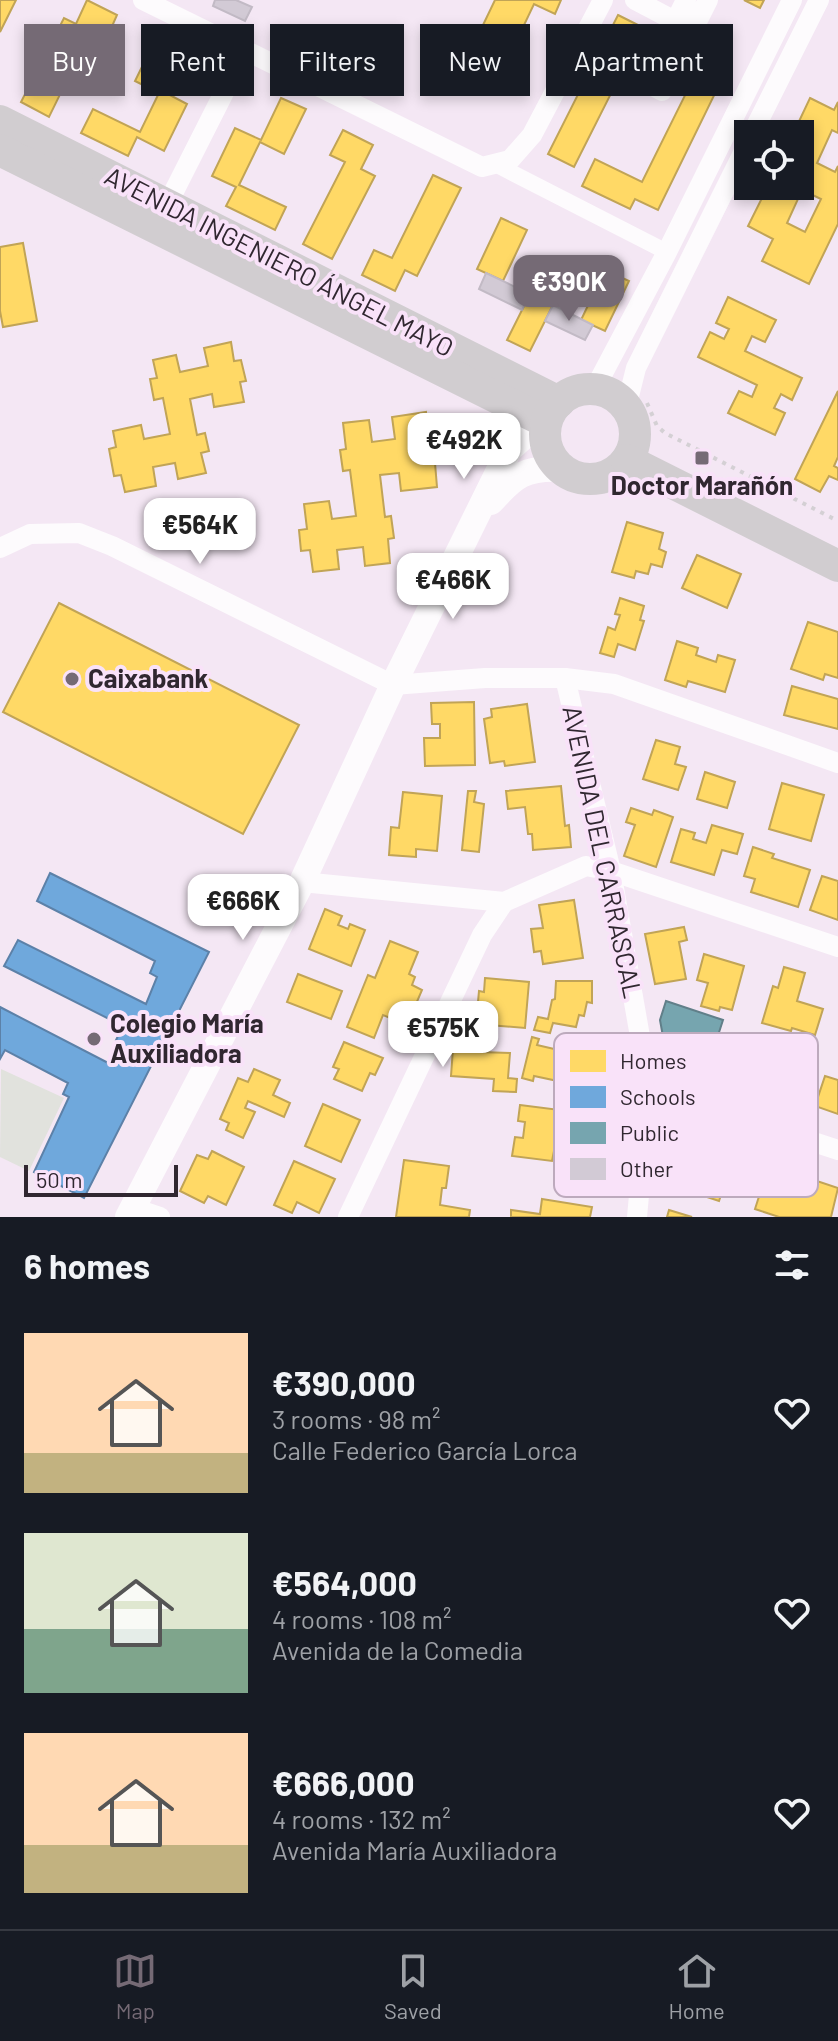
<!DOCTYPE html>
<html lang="en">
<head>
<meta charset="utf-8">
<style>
  :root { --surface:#171b24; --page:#242831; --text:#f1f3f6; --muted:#9ea1a6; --line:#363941; --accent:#756a75 }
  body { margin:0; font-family:Barlow,sans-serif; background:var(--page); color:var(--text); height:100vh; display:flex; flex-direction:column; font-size:30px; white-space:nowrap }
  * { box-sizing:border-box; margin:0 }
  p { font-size:26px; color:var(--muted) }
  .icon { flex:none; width:44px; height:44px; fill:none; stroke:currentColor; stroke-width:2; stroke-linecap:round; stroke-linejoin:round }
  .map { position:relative; height:1217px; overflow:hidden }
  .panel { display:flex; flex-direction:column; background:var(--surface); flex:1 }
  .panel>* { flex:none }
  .banner { position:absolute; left:24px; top:24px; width:790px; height:72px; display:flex; gap:16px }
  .tools { position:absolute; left:734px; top:120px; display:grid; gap:16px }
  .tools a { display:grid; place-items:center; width:80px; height:80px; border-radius:0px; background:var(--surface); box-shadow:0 4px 12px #0003; font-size:40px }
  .scale { position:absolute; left:24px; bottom:20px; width:154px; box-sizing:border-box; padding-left:8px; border:4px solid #302730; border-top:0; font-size:22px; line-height:28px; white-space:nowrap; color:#302730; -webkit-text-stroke:6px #f9e2f9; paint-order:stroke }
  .price { position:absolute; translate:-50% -68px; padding:0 18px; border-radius:16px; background:#fff; color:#222; font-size:26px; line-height:52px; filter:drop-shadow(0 2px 4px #0008) }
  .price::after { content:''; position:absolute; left:50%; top:48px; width:24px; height:18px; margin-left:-12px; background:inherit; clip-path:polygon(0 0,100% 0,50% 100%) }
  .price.active { background:var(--accent); color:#fff }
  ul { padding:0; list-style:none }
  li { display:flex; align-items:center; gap:24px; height:200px; padding:0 24px }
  li span { display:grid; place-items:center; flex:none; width:224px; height:160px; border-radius:0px; color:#555 }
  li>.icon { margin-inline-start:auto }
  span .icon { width:96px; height:96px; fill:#fffc; stroke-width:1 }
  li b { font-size:34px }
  h2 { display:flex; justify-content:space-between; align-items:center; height:96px; padding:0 24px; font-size:34px }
  .chip { padding:0 28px; border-radius:0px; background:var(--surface); box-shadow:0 4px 12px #0003; font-size:28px; line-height:72px }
  .chip.active { background:var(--accent); color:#fff }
  .tab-bar { display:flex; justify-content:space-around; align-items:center; height:112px; border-top:2px solid var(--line); background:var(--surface); font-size:22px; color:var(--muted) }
  .tab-bar a { display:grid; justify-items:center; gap:4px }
  .tab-bar .active { color:var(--accent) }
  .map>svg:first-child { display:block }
  .green { fill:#e1e2dd }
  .homes { fill:#ffd966; stroke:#c1a456; stroke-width:2; fill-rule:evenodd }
  .schools { fill:#6fa8dc; stroke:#5c81a8; stroke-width:2 }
  .public { fill:#76a5af; stroke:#617f89; stroke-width:2 }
  .building { fill:#d2cad5; stroke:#c2bac5; stroke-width:2 }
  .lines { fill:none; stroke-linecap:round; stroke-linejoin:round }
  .path { stroke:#d4d0d4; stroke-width:4; stroke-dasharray:4 6; stroke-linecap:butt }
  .pedestrian { stroke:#fdfbfd; stroke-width:16 }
  .minor { stroke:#fdfbfd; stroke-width:20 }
  .tertiary { stroke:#fdfbfd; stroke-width:26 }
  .primary { stroke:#d1cdd0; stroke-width:32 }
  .poi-dot { fill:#756a75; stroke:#f9e2f9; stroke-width:3 }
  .labels { text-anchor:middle; stroke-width:8; stroke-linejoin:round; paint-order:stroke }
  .street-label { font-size:26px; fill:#302730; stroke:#f9e2f9 }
  .poi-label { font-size:26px; font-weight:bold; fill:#302730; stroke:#f9e2f9; text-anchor:start }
  .key { fill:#f9e2f9; stroke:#bdaabd; stroke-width:2 }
  .key-label { font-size:22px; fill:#302730 }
</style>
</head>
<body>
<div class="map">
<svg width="838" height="1217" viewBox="0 0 838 1217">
  <rect width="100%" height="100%" fill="#f4e7f4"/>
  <polygon class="green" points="1,1069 64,1098 29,1171 0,1157"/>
  <g class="homes">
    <polygon points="0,0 16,0 0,32"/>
    <polygon points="87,0 117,15 106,40 90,33 49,117 21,102 64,18 76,24"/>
    <polygon points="495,0 561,0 555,14 534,4 505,65 471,50"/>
    <polygon points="744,0 764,0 760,8"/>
    <polygon points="618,15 644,28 574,167 548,154"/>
    <polygon points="158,34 186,48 164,92 187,104 164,151 137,137 128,156 81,133 93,109 140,132 159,93 135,81"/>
    <polygon points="703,59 726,71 658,210 635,199 630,209 582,186 595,159 642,182"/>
    <polygon points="281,98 306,109 284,154 260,142 239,185 286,207 275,230 226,206 236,187 212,176 235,128 261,140"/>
    <path d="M810,98L834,110L838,102V133L832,130L817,163L835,172L838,166V224L809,284L762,261L773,239L748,226L768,186H800V134H793ZM802,190L821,199L805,232L787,223Z"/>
    <polygon points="343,130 373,145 361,169 375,176 332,259 303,244 345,162 330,155"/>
    <polygon points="433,175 461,188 417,276 405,270 395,291 362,275 374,250 392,258"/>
    <polygon points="501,218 527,230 503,281 477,269"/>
    <polygon points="23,243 37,321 3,327 0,311 0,247"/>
    <polygon points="605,270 629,281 605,331 581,320"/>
    <polygon points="530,294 553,305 530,351 507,340"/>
    <polygon points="728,297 776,320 765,342 752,336 745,351 802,378 792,400 781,394 774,408 785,413 775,435 728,413 739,391 752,397 757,385 698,357 710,332 724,339 729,329 716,323"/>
    <polygon points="231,342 234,361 241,360 246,381 240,382 244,402 214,407 212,394 190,399 197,435 205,433 209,451 201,453 206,473 178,479 175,463 153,467 156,486 125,492 121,475 114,476 109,449 116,447 113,431 141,425 144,439 170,434 163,398 154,400 150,379 157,378 153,360 176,355 180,372 208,366 204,348"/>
    <polygon points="838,391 838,457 834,466 838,468 838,480 829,476 820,492 795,479"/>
    <polygon points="426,412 428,435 438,434 441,462 435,463 437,487 401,491 399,473 380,475 385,517 391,516 394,538 388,539 390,563 365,566 363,547 337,550 339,569 313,572 310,550 301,551 299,530 307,529 304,504 329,501 332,519 356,516 350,470 343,471 340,450 346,449 343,423 369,420 372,442 395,439 392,417"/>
    <polygon points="627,522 663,533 659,549 666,552 662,567 651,564 648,574 636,571 634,578 612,572"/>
    <polygon points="697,555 741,574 727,608 682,588"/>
    <polygon points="620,598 644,606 640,620 644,621 635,650 618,644 614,657 600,653 608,627 615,630 620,615 615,614"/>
    <polygon points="59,603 299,725 243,834 3,712"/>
    <polygon points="808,622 838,632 838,678 825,674 823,680 791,669"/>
    <polygon points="677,641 698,648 696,655 716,662 718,655 735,660 725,692 688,681 686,687 665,680"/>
    <polygon points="792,686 838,699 838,729 784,715"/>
    <polygon points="474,702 475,765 425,766 424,738 440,738 440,724 432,724 431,703"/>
    <polygon points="527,704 535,762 505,766 504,761 490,763 484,719 492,717 491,709"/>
    <polygon points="656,740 680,747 675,764 686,767 678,790 643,779"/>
    <polygon points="705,772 735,782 727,808 697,799"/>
    <polygon points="782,783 824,795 811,841 769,829"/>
    <polygon points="561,786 565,826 569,825 571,847 533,850 532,834 528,834 525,807 508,809 506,791"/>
    <polygon points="468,791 476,791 474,802 484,804 479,852 462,850"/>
    <polygon points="403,792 442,796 437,851 416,849 416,857 389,855 391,827 399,828"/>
    <polygon points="631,808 652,815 654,810 673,817 656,867 624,856 635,825 626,822"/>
    <polygon points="712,825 743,834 737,854 722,850 714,875 671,862 681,829 695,833 693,839 706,843"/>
    <polygon points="753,847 774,854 772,858 810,870 798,907 751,892 755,879 744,876"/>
    <polygon points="822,876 838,881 838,920 810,910"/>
    <polygon points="574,900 583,958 543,964 541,951 534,952 531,929 543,928 539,905"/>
    <polygon points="325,909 342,916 338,925 348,929 350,924 365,930 351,966 309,949"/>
    <polygon points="684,927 687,940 679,942 686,979 655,984 645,934"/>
    <polygon points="390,941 418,952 409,974 415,977 412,985 422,990 407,1025 383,1015 374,1038 347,1027 368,975 375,978"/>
    <polygon points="704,954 744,966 732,1010 720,1007 719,1011 701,1006 708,983 697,980"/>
    <polygon points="784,967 805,973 797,1001 823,1009 815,1035 792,1028 791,1031 762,1023 773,986 778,988"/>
    <polygon points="298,974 342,991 331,1019 287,1002"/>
    <polygon points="485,978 529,982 525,1028 476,1024 479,991 484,992"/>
    <polygon points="556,981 592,981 592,1003 587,1002 584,1016 579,1015 576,1027 553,1023 550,1033 534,1030 538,1017 548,1019 552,1000 555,999"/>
    <polygon points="454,1035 481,1037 480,1052 510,1053 508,1078 517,1079 516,1092 493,1091 494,1079 451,1076"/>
    <polygon points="532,1037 539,1039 537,1045 593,1058 586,1087 534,1076 533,1081 522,1078"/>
    <polygon points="344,1042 383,1058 375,1075 370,1073 362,1091 334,1079 339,1069 333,1067"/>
    <polygon points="254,1069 280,1080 273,1095 290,1103 284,1117 248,1101 245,1108 255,1112 243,1138 226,1130 229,1123 220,1119 238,1078 248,1082"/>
    <polygon points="825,1076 838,1080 838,1114 815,1106"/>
    <polygon points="323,1104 360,1120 341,1162 305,1146"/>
    <polygon points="520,1105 560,1110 558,1120 563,1120 560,1152 554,1151 552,1161 512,1156 515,1137 523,1138 525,1122 518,1121"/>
    <polygon points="683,1131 722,1144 715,1166 729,1171 719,1201 665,1183"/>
    <polygon points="212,1151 244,1167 226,1205 208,1196 204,1203 180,1191 197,1155 208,1159"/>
    <polygon points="404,1160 449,1166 446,1188 442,1188 440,1205 470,1210 469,1217 396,1217"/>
    <polygon points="294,1161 335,1179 319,1213 297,1202 292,1213 274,1205"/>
    <polygon points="769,1165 838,1188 831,1217 779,1217 755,1209"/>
    <polygon points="542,1199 592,1207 590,1217 511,1217 511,1210 540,1214"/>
    <polygon points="669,1210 692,1217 667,1217"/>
  </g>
  <polygon class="schools" points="50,873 209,952 84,1198 34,1172 69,1097 63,1094 68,1083 5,1050 0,1059 0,1007 114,1066 123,1044 116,1040 123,1026 4,966 18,940 146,1004 157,977 150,973 155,961 37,901"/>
  <polygon class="public" points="666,1001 723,1020 702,1085 670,1075 660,1020"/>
  <g class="building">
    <polygon points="215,0 236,0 252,7 245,21 213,6"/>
    <polygon points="486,273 530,294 522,310 479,289"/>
    <polygon points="553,305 593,325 585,340 545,321"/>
  </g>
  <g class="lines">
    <g class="path">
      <polyline points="647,403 657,426 665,433 838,521"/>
      <path d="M574,486C592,492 606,495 623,485"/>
    </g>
    <polyline class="pedestrian" points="495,164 667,252"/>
    <g class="minor">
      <polyline points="143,0 482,167 510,160 532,135 603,0"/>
      <polyline points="635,0 675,21"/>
      <polyline points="686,0 645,82 662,91 708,0"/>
      <polyline points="752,134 819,0"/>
      <polyline points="162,215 245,51"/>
      <polyline points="594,390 667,252 792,0"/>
      <polyline points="626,408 636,368 748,143"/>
      <polyline points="0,548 30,534 79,533 112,546 393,685 485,678 565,678 614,684 838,763"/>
      <polyline points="565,678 611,871 649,1088 637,1217"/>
      <polyline points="302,882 504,902 586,866 611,871 838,947"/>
      <polyline points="649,1088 838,1150"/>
      <polyline points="133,1208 160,1217"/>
      <polyline points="348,1217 482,935 504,902"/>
    </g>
    <g class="tertiary">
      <path d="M491,502C514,476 525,467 562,469"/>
      <polyline points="128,1217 302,882 393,685 509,450 531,430 546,422"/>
    </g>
    <g class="primary">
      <polyline points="0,121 559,402"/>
      <polyline points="0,150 546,422"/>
      <circle cx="590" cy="434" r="45"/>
      <polyline points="627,460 838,566"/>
    </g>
  </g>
  <g class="poi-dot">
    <rect x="694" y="450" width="16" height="16" rx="4"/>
    <circle cx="72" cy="679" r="8"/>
    <circle cx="94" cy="1039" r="8"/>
  </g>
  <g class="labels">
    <g class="street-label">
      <text transform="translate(279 262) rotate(27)" y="9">AVENIDA INGENIERO ÁNGEL MAYO</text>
      <text transform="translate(602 852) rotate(78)" y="9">AVENIDA DEL CARRASCAL</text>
    </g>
    <g class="poi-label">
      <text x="702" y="495" text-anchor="middle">Doctor Marañón</text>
      <text x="88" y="688">Caixabank</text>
      <text x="110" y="1033">Colegio María<tspan x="110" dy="30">Auxiliadora</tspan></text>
    </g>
  </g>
  <rect x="554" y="1033" width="264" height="164" rx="12" class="key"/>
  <rect x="570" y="1050" width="36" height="22" fill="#ffd966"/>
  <rect x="570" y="1086" width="36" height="22" fill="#6fa8dc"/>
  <rect x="570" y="1122" width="36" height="22" fill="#76a5af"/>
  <rect x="570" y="1158" width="36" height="22" fill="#d2cad5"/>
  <g class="key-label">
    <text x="620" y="1069">Homes</text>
    <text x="620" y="1105">Schools</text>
    <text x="620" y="1141">Public</text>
    <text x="620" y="1177">Other</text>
  </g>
</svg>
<div class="tools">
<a><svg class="icon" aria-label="locate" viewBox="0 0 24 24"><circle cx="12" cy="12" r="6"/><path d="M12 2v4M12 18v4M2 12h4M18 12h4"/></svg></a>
</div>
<div class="scale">50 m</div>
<b class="price active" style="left:569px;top:323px">€390K</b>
<b class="price" style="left:464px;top:481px">€492K</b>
<b class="price" style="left:200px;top:566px">€564K</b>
<b class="price" style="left:453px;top:621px">€466K</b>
<b class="price" style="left:243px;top:942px">€666K</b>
<b class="price" style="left:443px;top:1069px">€575K</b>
<div class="banner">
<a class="chip active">Buy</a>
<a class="chip">Rent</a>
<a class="chip">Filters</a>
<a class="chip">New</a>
<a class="chip">Apartment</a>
</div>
</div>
<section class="panel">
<h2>6 homes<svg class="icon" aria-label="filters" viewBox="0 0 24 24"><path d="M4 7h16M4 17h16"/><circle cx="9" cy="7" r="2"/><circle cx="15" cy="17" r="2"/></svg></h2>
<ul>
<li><span style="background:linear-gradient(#ffd9b3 75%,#c2b280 0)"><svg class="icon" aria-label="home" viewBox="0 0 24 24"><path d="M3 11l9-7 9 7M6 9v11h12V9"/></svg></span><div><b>€390,000</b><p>3 rooms · 98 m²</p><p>Calle Federico García Lorca</p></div><svg class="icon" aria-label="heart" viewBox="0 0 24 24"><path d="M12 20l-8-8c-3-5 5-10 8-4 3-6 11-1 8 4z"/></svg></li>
<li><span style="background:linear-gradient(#dfe7d0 60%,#7fa58c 0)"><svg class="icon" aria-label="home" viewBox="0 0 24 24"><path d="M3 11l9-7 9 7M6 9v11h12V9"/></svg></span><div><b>€564,000</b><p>4 rooms · 108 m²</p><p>Avenida de la Comedia</p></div><svg class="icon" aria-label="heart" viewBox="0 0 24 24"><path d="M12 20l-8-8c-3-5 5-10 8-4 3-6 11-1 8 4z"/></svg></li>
<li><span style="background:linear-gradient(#ffd9b3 70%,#c2b280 0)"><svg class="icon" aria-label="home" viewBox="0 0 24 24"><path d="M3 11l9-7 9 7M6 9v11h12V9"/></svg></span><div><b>€666,000</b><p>4 rooms · 132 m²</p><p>Avenida María Auxiliadora</p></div><svg class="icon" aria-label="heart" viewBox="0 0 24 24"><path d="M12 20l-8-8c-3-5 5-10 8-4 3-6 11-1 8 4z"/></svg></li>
</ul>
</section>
<nav class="tab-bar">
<a class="active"><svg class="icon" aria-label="map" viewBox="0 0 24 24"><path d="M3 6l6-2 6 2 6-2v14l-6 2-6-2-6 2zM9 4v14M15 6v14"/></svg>Map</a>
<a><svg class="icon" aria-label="saved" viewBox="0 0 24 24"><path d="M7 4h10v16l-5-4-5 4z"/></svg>Saved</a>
<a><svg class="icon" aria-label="home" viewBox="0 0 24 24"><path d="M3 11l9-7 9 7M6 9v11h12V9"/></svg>Home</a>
</nav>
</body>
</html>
